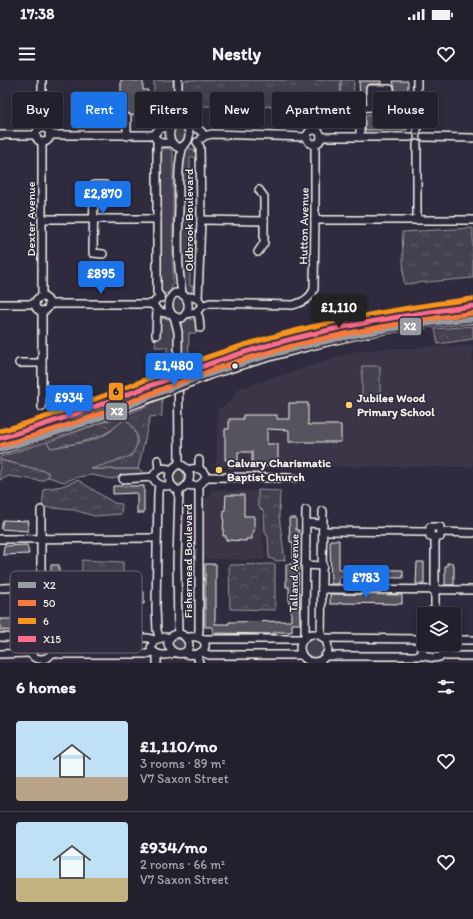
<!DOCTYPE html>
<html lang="en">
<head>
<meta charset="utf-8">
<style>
  :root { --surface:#23202e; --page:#2f2d3a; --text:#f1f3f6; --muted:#a3a3aa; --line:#403e4a; --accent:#1a73e8 }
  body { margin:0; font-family:Itim,sans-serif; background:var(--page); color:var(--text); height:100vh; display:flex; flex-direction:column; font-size:15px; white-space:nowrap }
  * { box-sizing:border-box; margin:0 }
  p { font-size:13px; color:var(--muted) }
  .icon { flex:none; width:22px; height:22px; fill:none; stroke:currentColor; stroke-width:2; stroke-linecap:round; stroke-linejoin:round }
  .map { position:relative; height:583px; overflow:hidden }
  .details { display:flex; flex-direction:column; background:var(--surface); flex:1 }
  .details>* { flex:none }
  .top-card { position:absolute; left:12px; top:12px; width:449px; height:36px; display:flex; gap:8px }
  .fabs { position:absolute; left:417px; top:527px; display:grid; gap:8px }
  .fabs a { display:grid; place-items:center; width:44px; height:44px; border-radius:4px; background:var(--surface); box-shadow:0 2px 10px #0003,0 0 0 1px var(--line); font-size:20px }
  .price { position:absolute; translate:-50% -34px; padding:0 9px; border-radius:4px; background:var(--accent); color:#fff; font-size:13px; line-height:26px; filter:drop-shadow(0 1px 2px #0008) }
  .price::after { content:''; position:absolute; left:50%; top:24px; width:12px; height:9px; margin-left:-6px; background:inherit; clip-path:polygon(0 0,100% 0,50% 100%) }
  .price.active { background:#222; color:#fff }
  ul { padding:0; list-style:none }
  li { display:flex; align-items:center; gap:12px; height:100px; padding:0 16px }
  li+li { border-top:1px solid var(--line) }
  li span { display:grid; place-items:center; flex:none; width:112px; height:80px; border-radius:4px; color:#555 }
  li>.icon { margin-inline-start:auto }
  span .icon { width:48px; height:48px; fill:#fffc; stroke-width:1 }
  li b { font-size:17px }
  h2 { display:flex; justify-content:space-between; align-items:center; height:48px; padding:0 16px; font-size:17px }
  .chip { padding:0 14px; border-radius:4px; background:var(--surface); box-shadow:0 2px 10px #0003,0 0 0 1px var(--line); font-size:14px; line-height:36px }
  .chip.active { background:var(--accent); color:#fff }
  .status { display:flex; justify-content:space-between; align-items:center; height:28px; padding:0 20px; background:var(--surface); direction:ltr }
  .status svg { height:11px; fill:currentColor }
  header { display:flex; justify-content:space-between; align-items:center; height:52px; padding:0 16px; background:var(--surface); font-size:18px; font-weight:800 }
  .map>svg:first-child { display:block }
  .built { fill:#3b3647 }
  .grass { fill:#454050; stroke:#9c989c }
  .forest { fill:url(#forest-crowns); stroke:#9c989c }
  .park { fill:url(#park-tufts); stroke:#9c989c }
  .building { fill:#56525f; stroke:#f4f1e8 }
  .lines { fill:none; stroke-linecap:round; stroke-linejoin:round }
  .minor-casing { stroke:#f4f1e8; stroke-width:10 }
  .minor { stroke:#2f2a3d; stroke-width:7 }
  .minor-bridge-casing { stroke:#f4f1e8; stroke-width:10; stroke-linecap:butt }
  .minor-bridge { stroke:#2f2a3d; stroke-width:7 }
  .bus-1-casing { stroke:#2f2a3d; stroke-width:8 }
  .bus-2-casing { stroke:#2f2a3d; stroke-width:8 }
  .bus-3-casing { stroke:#2f2a3d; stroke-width:8 }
  .bus-4-casing { stroke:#2f2a3d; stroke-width:8 }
  .bus-1 { stroke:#989ca2; stroke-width:5 }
  .bus-2 { stroke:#f6793e; stroke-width:5 }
  .bus-3 { stroke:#f6941f; stroke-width:5 }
  .bus-4 { stroke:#fb6d88; stroke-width:5 }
  .bus-dot { fill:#f4f1e8; stroke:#2f2a3d; stroke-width:1.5 }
  .poi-dot { fill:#ffd166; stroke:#2f2a3d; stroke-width:1.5 }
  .labels { text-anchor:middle; stroke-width:3; stroke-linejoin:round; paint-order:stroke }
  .street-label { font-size:12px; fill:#f4f1e8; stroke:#2f2a3d }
  .poi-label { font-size:12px; font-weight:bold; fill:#f4f1e8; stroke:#2f2a3d; text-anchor:start }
  .key { fill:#2f2a3d; stroke:#6a6670; stroke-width:1 }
  .key-label { font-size:11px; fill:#f4f1e8 }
  .line-badge { stroke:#2f2a3d; stroke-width:1.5 }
  .badge-label { font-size:11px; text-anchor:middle; font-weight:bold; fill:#fff }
  .pale-badge-label { font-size:11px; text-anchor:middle; font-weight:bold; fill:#111 }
</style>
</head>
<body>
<div class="status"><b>17:38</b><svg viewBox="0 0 49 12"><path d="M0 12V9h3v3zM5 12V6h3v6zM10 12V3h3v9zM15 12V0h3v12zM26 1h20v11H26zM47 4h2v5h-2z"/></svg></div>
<header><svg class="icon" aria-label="menu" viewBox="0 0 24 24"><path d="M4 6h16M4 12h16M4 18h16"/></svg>Nestly<svg class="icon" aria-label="heart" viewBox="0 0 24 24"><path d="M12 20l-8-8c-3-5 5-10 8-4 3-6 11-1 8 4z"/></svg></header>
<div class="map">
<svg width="473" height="583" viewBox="0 0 473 583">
  <defs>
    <pattern id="forest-crowns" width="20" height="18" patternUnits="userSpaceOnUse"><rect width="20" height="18" fill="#454050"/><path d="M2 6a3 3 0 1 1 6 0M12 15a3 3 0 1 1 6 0" fill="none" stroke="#605c69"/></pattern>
    <pattern id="park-tufts" width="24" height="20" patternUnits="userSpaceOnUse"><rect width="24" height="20" fill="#454050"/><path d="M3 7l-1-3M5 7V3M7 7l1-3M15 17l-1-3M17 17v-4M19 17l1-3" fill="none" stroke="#605c69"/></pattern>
  </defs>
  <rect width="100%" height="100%" fill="#2f2a3d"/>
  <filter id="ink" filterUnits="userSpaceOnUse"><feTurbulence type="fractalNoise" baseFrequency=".025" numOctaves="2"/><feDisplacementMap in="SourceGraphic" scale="8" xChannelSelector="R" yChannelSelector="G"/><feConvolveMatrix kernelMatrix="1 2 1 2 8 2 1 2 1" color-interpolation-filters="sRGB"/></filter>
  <g filter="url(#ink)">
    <g class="built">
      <polygon points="473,265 473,387 216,386 218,329 232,321 238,309 360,270"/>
      <polygon points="211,410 259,411 265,480 203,479 203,418 210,418"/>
    </g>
    <g class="grass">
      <path d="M154,0H173C173,9 176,32 171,40C170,43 166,43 163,43L154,36Z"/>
      <path d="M175,47C185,46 186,54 186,62L175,66L172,51Z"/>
      <polygon points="166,68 171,70 173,74 173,203 171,210 166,214 161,212 159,208 160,74 163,70"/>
      <polygon points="190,68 194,70 196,74 196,77 190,77 190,206 194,206 192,211 190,213 184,213 181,206 182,80 185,71"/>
      <path d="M176,215L182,217C185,224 186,229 180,234H177L172,231L171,221Z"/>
      <polygon points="164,238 171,240 174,247 174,289 168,291 167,267 155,267 156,259 159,259 159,242"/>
      <polygon points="187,238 194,240 196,242 196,253 189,253 188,284 181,287 181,247 183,242"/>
      <rect x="362" y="286" width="18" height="35"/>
      <path d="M125,339C132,344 139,355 137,364C136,368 133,373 131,376L93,389H138L144,392L141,395H125L112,399L92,395L78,397L64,402L48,397V392L0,380V377L47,362L51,368C70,364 95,363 111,351C115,347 120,342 125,339Z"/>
      <circle cx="179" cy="397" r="7"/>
      <circle cx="313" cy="568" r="11"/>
      <circle cx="42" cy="566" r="9"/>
      <path d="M178,559C184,560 186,563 186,568L181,573L172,567L173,562Z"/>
      <polygon points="426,564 445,564 445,571 432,578 425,571"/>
    </g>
    <g class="forest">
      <polygon points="341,0 354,0 353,27 340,27"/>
      <polygon points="157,16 172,21 170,36 166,41 160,39 156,28"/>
      <polygon points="473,246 473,259 438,264 435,249"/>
      <path d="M162,318V336L150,337L138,389H91L131,376C133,373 136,368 137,364C139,355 132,344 125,339C119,343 114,349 108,352C90,362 70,364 51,368L47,362L138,330Z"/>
      <polygon points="0,380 48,392 48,397 42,401 9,396 0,400"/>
      <polygon points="78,400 114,423 122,424 121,434 94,436 74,430 42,427 44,409 62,406"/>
      <polygon points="258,410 280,411 279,436 285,480 277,481 269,478 268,457 265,453 264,432 258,426"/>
      <polygon points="275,484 275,530 230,529 229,485"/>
    </g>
    <g class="park">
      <path d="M181,0H341L340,27L199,26C198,34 199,41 190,44L186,42L181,28Z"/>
      <polygon points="473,148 473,198 404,204 402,152"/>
      <polygon points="82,480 123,482 124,529 81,528"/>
    </g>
    <g class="building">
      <polygon points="121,0 143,1 143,10 148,10 147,35 131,35 127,33 123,35 114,35 114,27 121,27"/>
      <polygon points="359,1 381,1 381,4 370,4 366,6 366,22 360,22"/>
      <polygon points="393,1 408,1 407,50 365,50 365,35 393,35 393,31 395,27 395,9"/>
      <polygon points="289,323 308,323 308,345 341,345 341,362 289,362 289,350 267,349 267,364 278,364 278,380 274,380 274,386 252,386 252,372 238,372 238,387 229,387 229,380 225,380 225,349 229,349 229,339 243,339 243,335 277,335 277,339 289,339"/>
      <polygon points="113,406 144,406 144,433 137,433 137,413 113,414"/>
      <polygon points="226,415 244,415 244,436 254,436 254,452 252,452 252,459 246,459 246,461 226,460 226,456 223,456 224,430 225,430"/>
      <polygon points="289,438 296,438 296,450 299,450 298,512 299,512 300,544 292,544 292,552 274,552 274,554 213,553 213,547 205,547 205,484 216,484 216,528 215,528 215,544 229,544 229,542 291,541 291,524 289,524 289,507 286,507 286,484 293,484 293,462 290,462"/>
      <polygon points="3,440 29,441 28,451 1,449"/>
      <polygon points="330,460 339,460 339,489 403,490 403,498 339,497 339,504 331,504"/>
      <polygon points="27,465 29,474 3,475 4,466"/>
      <polygon points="417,482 424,482 424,504 416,504"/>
      <polygon points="447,483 453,483 454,486 454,505 445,505 445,486 447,486"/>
      <rect x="51" y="485" width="8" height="13"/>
      <polygon points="144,512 144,524 137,523 136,513"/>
      <polygon points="330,514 402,515 402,524 339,523 339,524 330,524"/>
      <polygon points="0,539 20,539 20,551 0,550"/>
    </g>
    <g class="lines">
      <g class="minor-casing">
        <g id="minor">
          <polyline points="42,0 42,48"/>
          <path d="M179,41C192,46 193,63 179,68C168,63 167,52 174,43Z"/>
          <polyline points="174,43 178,28 178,0"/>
          <polyline points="172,46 159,49 154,55 155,58 161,63 172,63"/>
          <path d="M187,46C194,48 201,48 204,56L202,58"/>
          <circle cx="43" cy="55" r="7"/>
          <polyline points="314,50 316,27"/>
          <polyline points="417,50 417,0"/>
          <circle cx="314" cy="57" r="7"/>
          <polyline points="0,55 36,55"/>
          <polyline points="49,55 154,55"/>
          <polyline points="127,56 127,38"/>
          <polyline points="204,56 212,54 307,57"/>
          <polyline points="321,57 410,57"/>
          <polyline points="360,57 360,28 371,27 370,9 390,9 390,27 371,27"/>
          <polyline points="424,57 473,58"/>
          <polyline points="157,61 157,212 161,218"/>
          <polyline points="42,62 42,217"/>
          <polyline points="197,62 200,67 201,140 198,219"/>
          <polyline points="43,139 157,139"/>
          <polyline points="417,139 417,64"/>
          <polyline points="201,140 264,141"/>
          <polyline points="315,140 473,140"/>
          <polyline points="258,172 264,163 264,117 259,110"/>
          <polyline points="103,174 93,173 94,105 105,105"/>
          <path d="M175,213C190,213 192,229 182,238C167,239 165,220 175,213Z"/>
          <path d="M182,213C177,185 178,156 179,127C179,107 177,86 183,66"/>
          <circle cx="42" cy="224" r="7"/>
          <path d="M156,220L153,224C156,231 163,234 171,233"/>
          <polyline points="0,224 35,224"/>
          <polyline points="49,224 153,224"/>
          <path d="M202,226L210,223L293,225C303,222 310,219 314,209L315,140V64"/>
          <polyline points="196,232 199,237 200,248"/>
          <path d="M186,234L196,232L202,226C200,218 193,216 186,217"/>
          <polyline points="174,236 178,252 179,384"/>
          <polyline points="156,255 157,230"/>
          <polyline points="19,283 42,283"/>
          <path d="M204,285C226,278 248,270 270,263C336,244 405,234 473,226"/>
          <path d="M212,294C297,268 384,244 473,239"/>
          <polyline points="42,327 42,231"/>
          <path d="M0,358C47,345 92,328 137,311"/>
          <polyline points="0,370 85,343 143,321"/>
          <polyline points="158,380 159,389"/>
          <path d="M179,384C194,389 192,405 179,411C166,405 166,390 179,384Z"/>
          <polyline points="199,389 199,380"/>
          <polyline points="206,397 295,398"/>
          <polyline points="123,399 153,397"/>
          <path d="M171,405C164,408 155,404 153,397C156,389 164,386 171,390"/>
          <path d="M187,405C196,407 202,406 206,397C203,388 196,387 187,390"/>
          <polyline points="41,430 41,532"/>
          <polyline points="306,443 323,444"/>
          <rect x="430" y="447" width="10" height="10"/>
          <polyline points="323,451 430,452"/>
          <polyline points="440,452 473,453"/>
          <polyline points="0,459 156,458"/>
          <polyline points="305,485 323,486"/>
          <polyline points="2,508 73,505"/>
          <polyline points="322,509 473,510"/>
          <polyline points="435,529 435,457"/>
          <polyline points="435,529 443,534"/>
          <polyline points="426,534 435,529"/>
          <polyline points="178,553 177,482 179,411"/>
          <path d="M178,553C185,555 191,562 188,569C179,583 154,561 178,553Z"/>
          <circle cx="41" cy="566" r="13"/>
          <circle cx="314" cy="568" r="14"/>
          <polyline points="34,556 33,550 33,532 50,532 50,551 49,555"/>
          <polyline points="321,556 323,431"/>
          <polyline points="0,557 25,558 31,559"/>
          <polyline points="159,557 157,550 156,529 158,413 159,405"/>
          <polyline points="198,557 199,550 199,406"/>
          <polyline points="305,557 306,430"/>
          <polyline points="52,558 59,556 148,558 154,560"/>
          <path d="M170,558L166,557L154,560L151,568C155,575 163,576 171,574"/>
          <polyline points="324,558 424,559"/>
          <polyline points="203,559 302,559"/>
          <path d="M424,559C410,583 452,583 448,564"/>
          <polyline points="454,560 473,560"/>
          <polyline points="52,572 60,574 147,574 153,572"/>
          <polyline points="202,572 209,575 302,575"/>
          <polyline points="0,574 30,573"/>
          <path d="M186,574C211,579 212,551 186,558"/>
          <polyline points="197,575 199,583"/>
          <polyline points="325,576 424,576"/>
          <polyline points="446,576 473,576"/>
          <polyline points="157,583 157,574"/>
        </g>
      </g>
      <use href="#minor" class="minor"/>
      <g class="minor-bridge-casing">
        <g id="minor-bridge">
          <polyline points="137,311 204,285"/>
          <polyline points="143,321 212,294"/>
        </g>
      </g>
      <use href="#minor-bridge" class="minor-bridge"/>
      <g class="bus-1-casing">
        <path id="bus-1" d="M0,370C29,362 58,353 87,343C125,329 161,311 199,298C287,267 379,247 473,239"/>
      </g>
      <g class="bus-2-casing">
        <path id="bus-2" d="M2,365C29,357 56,349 83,340C135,321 186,298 239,281C315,257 394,243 473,233"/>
      </g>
      <g class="bus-3-casing">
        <path id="bus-3" d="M0,351C80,329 155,293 235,268C312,243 392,229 472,219"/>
      </g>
      <g class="bus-4-casing">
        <path id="bus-4" d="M0,358C81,336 157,300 236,275C313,250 393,236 473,226"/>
      </g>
      <use href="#bus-1" class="bus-1"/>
      <use href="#bus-2" class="bus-2"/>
      <use href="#bus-3" class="bus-3"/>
      <use href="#bus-4" class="bus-4"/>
    </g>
  </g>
  <circle class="bus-dot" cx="235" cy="286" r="3.5"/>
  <g class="poi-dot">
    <circle cx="349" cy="325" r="4"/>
    <circle cx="219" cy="390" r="4"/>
  </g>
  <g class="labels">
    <g class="street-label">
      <text transform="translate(31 139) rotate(-90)" y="4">Dexter Avenue</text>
      <text transform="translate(189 140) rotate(-90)" y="4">Oldbrook Boulevard</text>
      <text transform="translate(304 146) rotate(-89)" y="4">Hutton Avenue</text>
      <text transform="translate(188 481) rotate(-90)" y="4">Fishermead Boulevard</text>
      <text transform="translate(294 493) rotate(-89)" y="4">Talland Avenue</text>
    </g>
    <g class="poi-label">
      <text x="357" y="322">Jubilee Wood<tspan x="357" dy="14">Primary School</tspan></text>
      <text x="227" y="387">Calvary Charismatic<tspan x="227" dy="14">Baptist Church</tspan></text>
    </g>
  </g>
  <rect x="10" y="491" width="132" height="82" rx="6" class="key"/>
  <rect x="18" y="502" width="18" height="6" fill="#989ca2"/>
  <rect x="18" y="520" width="18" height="6" fill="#f6793e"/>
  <rect x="18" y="538" width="18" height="6" fill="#f6941f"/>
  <rect x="18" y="556" width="18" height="6" fill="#fb6d88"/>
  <g class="key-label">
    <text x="43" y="509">X2</text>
    <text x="43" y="527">50</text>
    <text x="43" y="545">6</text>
    <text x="43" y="563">X15</text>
  </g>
  <g class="line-badge">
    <rect x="399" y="237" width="23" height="19" rx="4" fill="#989ca2"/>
    <rect x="108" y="302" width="16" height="19" rx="4" fill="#f6941f"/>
    <rect x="105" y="322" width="23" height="19" rx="4" fill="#989ca2"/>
  </g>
  <g class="badge-label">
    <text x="410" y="250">X2</text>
    <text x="117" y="335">X2</text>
  </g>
  <g class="pale-badge-label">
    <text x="116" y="315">6</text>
  </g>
</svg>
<div class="fabs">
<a><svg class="icon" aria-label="layers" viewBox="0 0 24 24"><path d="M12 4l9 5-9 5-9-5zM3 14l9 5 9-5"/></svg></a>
</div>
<b class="price" style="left:103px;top:135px">£2,870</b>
<b class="price" style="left:101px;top:215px">£895</b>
<b class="price active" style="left:339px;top:249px">£1,110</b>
<b class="price" style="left:174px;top:307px">£1,480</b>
<b class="price" style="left:69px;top:339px">£934</b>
<b class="price" style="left:366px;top:519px">£783</b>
<div class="top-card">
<a class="chip">Buy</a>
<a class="chip active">Rent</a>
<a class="chip">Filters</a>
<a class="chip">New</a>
<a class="chip">Apartment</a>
<a class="chip">House</a>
</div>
</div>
<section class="details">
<h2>6 homes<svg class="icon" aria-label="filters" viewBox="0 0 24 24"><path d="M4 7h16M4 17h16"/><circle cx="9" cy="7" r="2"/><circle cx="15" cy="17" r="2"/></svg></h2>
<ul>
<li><span style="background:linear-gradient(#bfe0f5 70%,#b9a48a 0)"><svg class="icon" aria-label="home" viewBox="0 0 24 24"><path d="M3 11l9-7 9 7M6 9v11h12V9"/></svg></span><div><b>£1,110/mo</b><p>3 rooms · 89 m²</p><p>V7 Saxon Street</p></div><svg class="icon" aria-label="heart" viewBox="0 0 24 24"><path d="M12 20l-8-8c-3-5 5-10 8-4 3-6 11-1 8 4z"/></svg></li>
<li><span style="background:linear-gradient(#bfe0f5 70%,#c2b280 0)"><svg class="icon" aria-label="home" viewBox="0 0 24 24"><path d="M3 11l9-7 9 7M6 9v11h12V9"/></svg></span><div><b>£934/mo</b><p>2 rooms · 66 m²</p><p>V7 Saxon Street</p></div><svg class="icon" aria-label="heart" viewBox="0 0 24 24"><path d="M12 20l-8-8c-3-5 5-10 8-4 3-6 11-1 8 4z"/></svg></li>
</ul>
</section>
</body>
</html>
